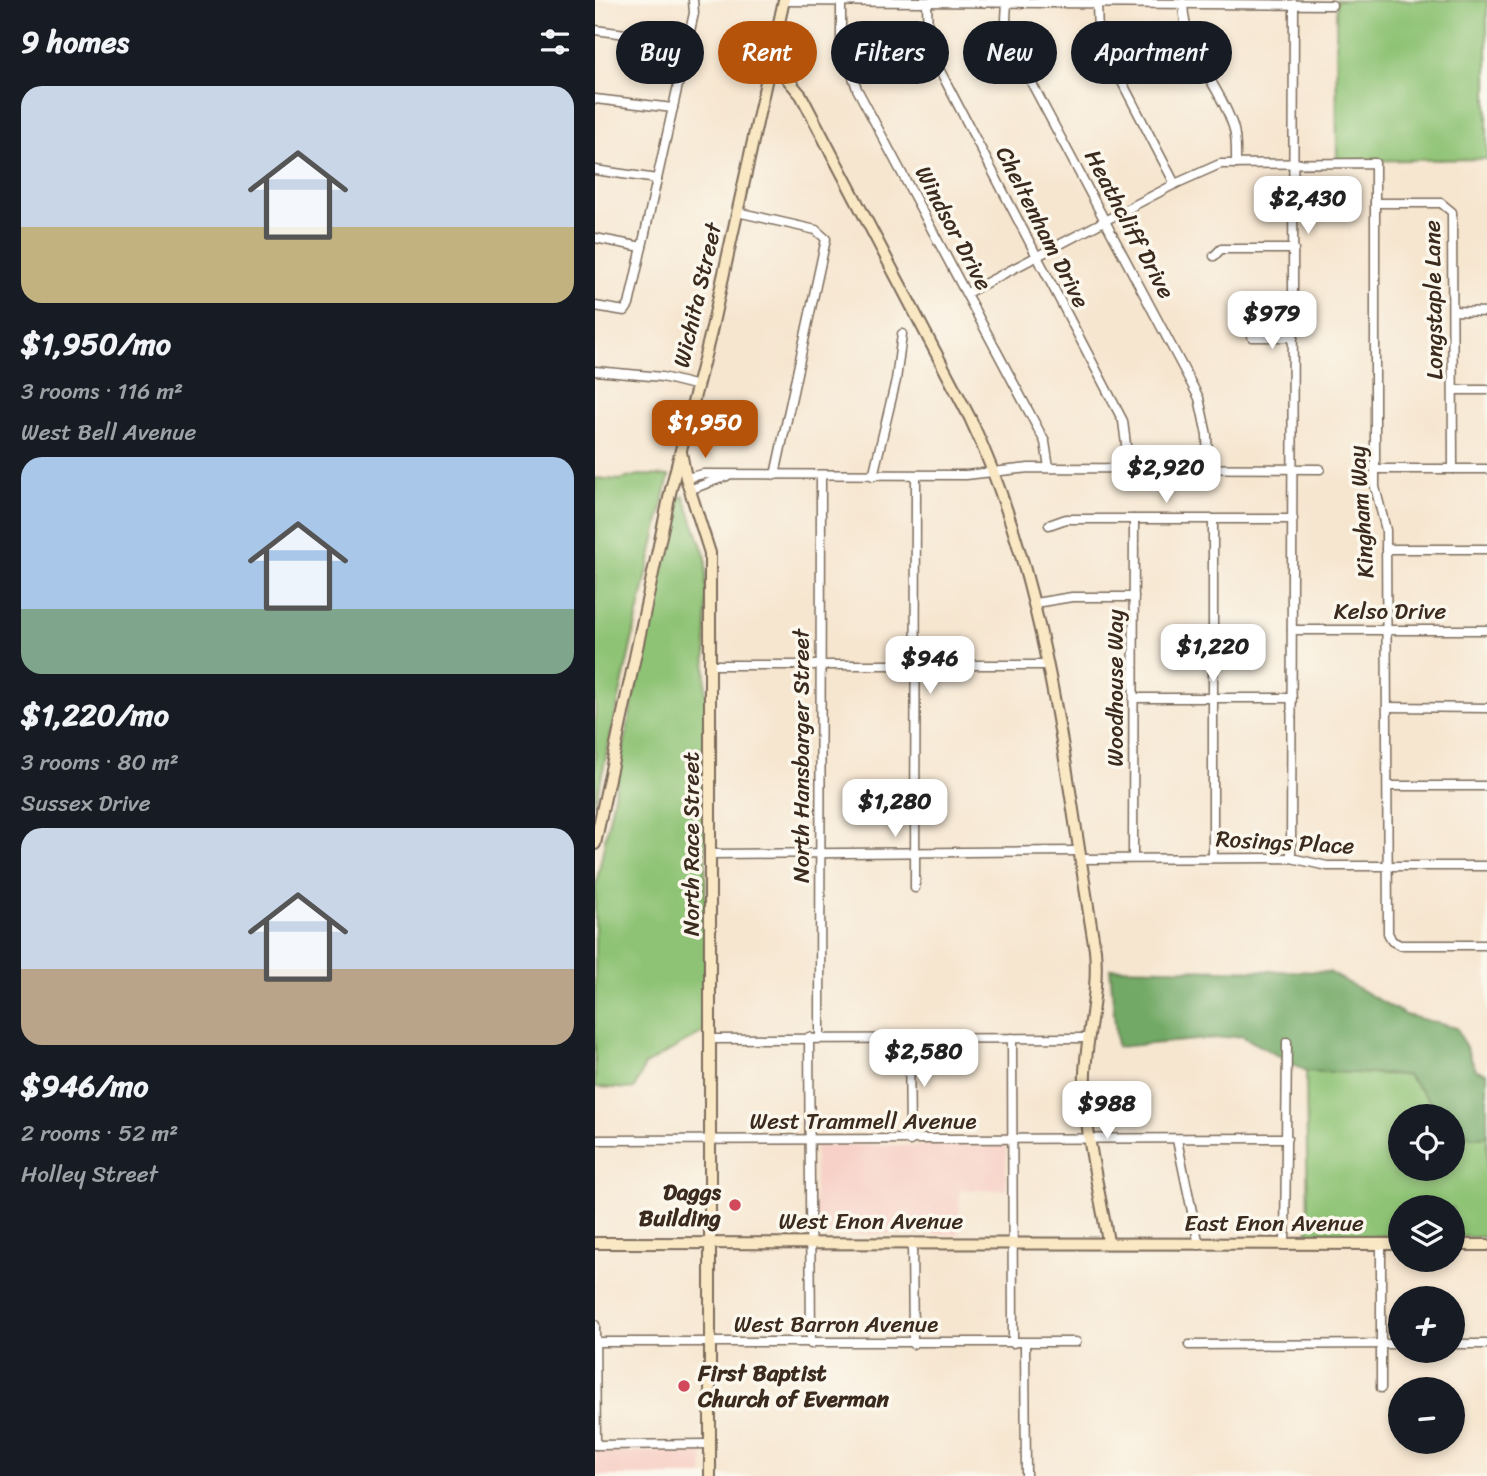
<!DOCTYPE html>
<html lang="en">
<head>
<meta charset="utf-8">
<style>
  :root { --surface:#171b24; --page:#242831; --text:#f1f3f6; --muted:#9ea1a6; --accent:#b45309 }
  body { margin:0; font-family:Sriracha,sans-serif; background:var(--page); color:var(--text); height:100vh; display:flex; flex-direction:column; font-size:26px; white-space:nowrap }
  * { box-sizing:border-box; margin:0 }
  p { font-size:23px; color:var(--muted) }
  .icon { flex:none; width:38px; height:38px; fill:none; stroke:currentColor; stroke-width:2; stroke-linecap:round; stroke-linejoin:round }
  .map { position:relative; flex:1; overflow:hidden }
  .panel { display:flex; flex-direction:column; background:var(--surface); width:595px }
  .panel>* { flex:none }
  .hud { position:absolute; left:21px; top:21px; width:665px; height:63px; display:flex; gap:14px }
  .controls { position:absolute; left:793px; top:1104px; display:grid; gap:14px }
  .controls a { display:grid; place-items:center; width:77px; height:77px; border-radius:50%; background:var(--surface); box-shadow:0 4px 10px #0003; font-size:35px }
  .price { position:absolute; translate:-50% -60px; padding:0 16px; border-radius:14px; background:#fff; color:#222; font-size:23px; line-height:46px; filter:drop-shadow(0 2px 4px #0008) }
  .price::after { content:''; position:absolute; left:50%; top:42px; width:21px; height:16px; margin-left:-10px; background:inherit; clip-path:polygon(0 0,100% 0,50% 100%) }
  .price.current { background:var(--accent); color:#fff }
  ul { padding:0; list-style:none }
  li { display:grid; align-content:center; gap:14px; height:371px; padding:0 21px }
  li span { display:grid; place-items:center; height:217px; border-radius:21px; color:#555 }
  li>.icon { margin-inline-start:auto }
  span .icon { width:126px; height:126px; fill:#fffc; stroke-width:1 }
  li b { font-size:30px }
  h2 { display:flex; justify-content:space-between; align-items:center; height:84px; padding:0 21px; font-size:30px }
  .pill { padding:0 24px; border-radius:32px; background:var(--surface); box-shadow:0 4px 10px #0003; font-size:24px; line-height:63px }
  .pill.current { background:var(--accent); color:#fff }
  main { display:flex; flex:1; min-height:0 }
  .map>svg:first-child { display:block }
  .built { fill:#f7d1c7 }
  .green { fill:#8ec374; stroke:#647649; stroke-width:2 }
  .forest { fill:#72a966; stroke:#566a42; stroke-width:2 }
  .lines { fill:none; stroke-linecap:round; stroke-linejoin:round }
  .street-casing { stroke:#7c6c5c; stroke-width:11 }
  .secondary-casing { stroke:#7c6c5c; stroke-width:14 }
  .street { stroke:#fff; stroke-width:8 }
  .secondary { stroke:#fae7c3; stroke-width:10 }
  .poi-dot { fill:#d1495b; stroke:#fbf7ec; stroke-width:2.5 }
  .labels { text-anchor:middle; stroke-width:7; stroke-linejoin:round; paint-order:stroke }
  .street-label { font-size:23px; fill:#3b2a1e; stroke:#fbf7ec }
  .poi-label { font-size:23px; font-weight:bold; fill:#3b2a1e; stroke:#fbf7ec; text-anchor:end }
</style>
</head>
<body>
<main>
<section class="panel">
<h2>9 homes<svg class="icon" aria-label="filters" viewBox="0 0 24 24"><path d="M4 7h16M4 17h16"/><circle cx="9" cy="7" r="2"/><circle cx="15" cy="17" r="2"/></svg></h2>
<ul>
<li><span style="background:linear-gradient(#c9d6e8 65%,#c2b280 0)"><svg class="icon" aria-label="home" viewBox="0 0 24 24"><path d="M3 11l9-7 9 7M6 9v11h12V9"/></svg></span><div><b>$1,950/mo</b><p>3 rooms · 116 m²</p><p>West Bell Avenue</p></div></li>
<li><span style="background:linear-gradient(#a9c7e8 70%,#7fa58c 0)"><svg class="icon" aria-label="home" viewBox="0 0 24 24"><path d="M3 11l9-7 9 7M6 9v11h12V9"/></svg></span><div><b>$1,220/mo</b><p>3 rooms · 80 m²</p><p>Sussex Drive</p></div></li>
<li><span style="background:linear-gradient(#c9d6e8 65%,#b9a48a 0)"><svg class="icon" aria-label="home" viewBox="0 0 24 24"><path d="M3 11l9-7 9 7M6 9v11h12V9"/></svg></span><div><b>$946/mo</b><p>2 rooms · 52 m²</p><p>Holley Street</p></div></li>
</ul>
</section>
<div class="map">
<svg width="892" height="1476" viewBox="0 0 892 1476">
  <rect width="100%" height="100%" fill="#fbf7ec"/>
  <filter id="ink" filterUnits="userSpaceOnUse"><feTurbulence type="fractalNoise" baseFrequency=".0143" numOctaves="2"/><feDisplacementMap in="SourceGraphic" scale="14" xChannelSelector="R" yChannelSelector="G"/><feConvolveMatrix kernelMatrix="1 2 1 2 8 2 1 2 1" color-interpolation-filters="sRGB"/></filter>
  <filter id="wash" filterUnits="userSpaceOnUse"><feTurbulence type="fractalNoise" baseFrequency=".00686" numOctaves="4" result="noise"/><feDisplacementMap in="SourceGraphic" scale="28" xChannelSelector="R" yChannelSelector="G"/><feGaussianBlur stdDeviation="1.57" result="paint"/><feColorMatrix in="noise" values="0 0 0 0 0 0 0 0 0 0 0 0 0 0 0 0 0 1.4 0 .05"/><feComposite in="paint" operator="in"/></filter>
  <g filter="url(#wash)">
    <rect width="100%" height="100%" fill="#f6e6d0"/>
    <g class="built">
      <polygon points="220,1145 411,1146 411,1190 365,1190 364,1234 220,1234"/>
      <rect x="0" y="1452" width="108" height="24"/>
    </g>
    <g class="green">
      <polygon points="741,0 892,0 892,159 742,161"/>
      <polygon points="44,475 74,476 0,806 0,478 24,480"/>
      <polygon points="89,496 111,558 110,1031 50,1065 39,1089 0,1087 0,890 76,510 84,498"/>
      <polygon points="711,1071 812,1075 849,1116 805,1116 805,1169 858,1169 858,1123 876,1137 892,1136 892,1237 858,1237 858,1208 805,1208 805,1236 713,1236"/>
    </g>
    <polygon class="forest" points="515,968 734,972 811,1015 862,1028 881,1070 892,1073 892,1136 876,1137 858,1123 858,1116 848,1116 812,1075 711,1071 647,1036 522,1047"/>
  </g>
  <g filter="url(#ink)">
    <g class="lines">
      <g class="street-casing">
        <g id="street">
          <polyline points="189,1 737,5"/>
          <polyline points="246,2 246,41 262,89 450,442 454,468"/>
          <polyline points="332,2 333,36 341,63 528,421 534,468"/>
          <polyline points="412,2 411,19 417,46 604,398 612,435 613,468"/>
          <polyline points="502,2 503,36 580,184"/>
          <path d="M588,3C590,58 622,78 638,126C642,138 641,152 641,164"/>
          <polyline points="0,30 92,42"/>
          <polyline points="0,99 78,108"/>
          <polyline points="0,170 62,179"/>
          <polyline points="780,203 846,203 857,212 858,469"/>
          <polyline points="142,212 221,230 231,239 180,475"/>
          <polyline points="0,238 47,247"/>
          <polyline points="619,256 626,249 699,249"/>
          <polyline points="372,293 580,184 625,164 780,163 780,487 791,530 793,933 797,941 805,945 892,945"/>
          <polyline points="0,306 30,311 34,305 99,13 98,0"/>
          <polyline points="858,311 892,312"/>
          <polyline points="657,337 698,337"/>
          <polyline points="0,371 67,377 103,386"/>
          <polyline points="858,390 892,390"/>
          <polyline points="780,469 892,469"/>
          <polyline points="278,476 301,380 307,334"/>
          <polyline points="91,478 108,474 371,475 434,468 725,469"/>
          <polyline points="94,490 132,476"/>
          <polyline points="618,519 618,857"/>
          <polyline points="454,525 471,519 698,519"/>
          <polyline points="791,549 892,549"/>
          <polyline points="440,603 477,597 539,597"/>
          <polyline points="697,630 892,630"/>
          <polyline points="117,665 452,665"/>
          <polyline points="539,698 697,698"/>
          <polyline points="792,707 892,708"/>
          <polyline points="793,786 892,786"/>
          <polyline points="117,854 484,851"/>
          <polyline points="538,857 539,519"/>
          <polyline points="696,858 699,4"/>
          <polyline points="485,859 696,858 732,866 892,866"/>
          <polyline points="320,888 321,476"/>
          <polyline points="214,1037 216,1344"/>
          <polyline points="225,1037 226,475"/>
          <polyline points="314,1037 315,1141"/>
          <polyline points="417,1038 418,1343"/>
          <polyline points="116,1039 494,1038"/>
          <polyline points="0,1140 692,1138"/>
          <polyline points="582,1140 604,1245"/>
          <polyline points="317,1242 318,1344"/>
          <polyline points="786,1244 786,1388"/>
          <polyline points="690,1245 692,1042"/>
          <polyline points="0,1325 1,1445"/>
          <polyline points="0,1342 481,1342"/>
          <polyline points="430,1343 431,1476"/>
          <polyline points="858,1344 892,1344"/>
          <polyline points="594,1345 805,1344"/>
          <polyline points="0,1445 115,1444"/>
        </g>
      </g>
      <g class="secondary-casing">
        <g id="secondary">
          <path d="M176,60L206,95L375,418C453,584 470,771 500,950C504,992 492,1032 490,1073C488,1129 504,1187 513,1242"/>
          <polyline points="86,452 91,478 115,553 115,1476"/>
          <polyline points="0,844 76,489 116,332 189,0"/>
          <polyline points="0,1243 805,1244"/>
          <polyline points="858,1245 892,1245"/>
        </g>
      </g>
      <use href="#street" class="street"/>
      <use href="#secondary" class="secondary"/>
    </g>
  </g>
  <g class="poi-dot">
    <circle cx="140" cy="1205" r="7"/>
    <circle cx="89" cy="1386" r="7"/>
  </g>
  <g class="labels">
    <g class="street-label">
      <text transform="translate(535 224) rotate(62)" y="8">Heathcliff Drive</text>
      <text transform="translate(448 227) rotate(63)" y="8">Cheltenham Drive</text>
      <text transform="translate(359 228) rotate(62)" y="8">Windsor Drive</text>
      <text transform="translate(102 295) rotate(-77)" y="8">Wichita Street</text>
      <text transform="translate(838 300) rotate(-91)" y="8">Longstaple Lane</text>
      <text transform="translate(766 512) rotate(-94)" y="8">Kingham Way</text>
      <text x="795" y="619">Kelso Drive</text>
      <text transform="translate(520 688) rotate(-90)" y="8">Woodhouse Way</text>
      <text transform="translate(206 756) rotate(-90)" y="8">North Hansbarger Street</text>
      <text transform="translate(690 842) rotate(3)" y="8">Rosings Place</text>
      <text transform="translate(96 844) rotate(-90)" y="8">North Race Street</text>
      <text x="268" y="1129">West Trammell Avenue</text>
      <text x="276" y="1229">West Enon Avenue</text>
      <text x="679" y="1231">East Enon Avenue</text>
      <text x="241" y="1332">West Barron Avenue</text>
    </g>
    <g class="poi-label">
      <text x="126" y="1200">Daggs<tspan x="126" dy="26">Building</tspan></text>
      <text x="103" y="1381" text-anchor="start">First Baptist<tspan x="103" dy="26">Church of Everman</tspan></text>
    </g>
  </g>
</svg>
<div class="controls">
<a><svg class="icon" aria-label="locate" viewBox="0 0 24 24"><circle cx="12" cy="12" r="6"/><path d="M12 2v4M12 18v4M2 12h4M18 12h4"/></svg></a>
<a><svg class="icon" aria-label="layers" viewBox="0 0 24 24"><path d="M12 4l9 5-9 5-9-5zM3 14l9 5 9-5"/></svg></a>
<a>+</a>
<a>−</a>
</div>
<b class="price" style="left:713px;top:236px">$2,430</b>
<b class="price" style="left:677px;top:351px">$979</b>
<b class="price current" style="left:110px;top:460px">$1,950</b>
<b class="price" style="left:571px;top:505px">$2,920</b>
<b class="price" style="left:618px;top:684px">$1,220</b>
<b class="price" style="left:335px;top:696px">$946</b>
<b class="price" style="left:300px;top:839px">$1,280</b>
<b class="price" style="left:329px;top:1089px">$2,580</b>
<b class="price" style="left:512px;top:1141px">$988</b>
<div class="hud">
<a class="pill">Buy</a>
<a class="pill current">Rent</a>
<a class="pill">Filters</a>
<a class="pill">New</a>
<a class="pill">Apartment</a>
</div>
</div>
</main>
</body>
</html>
